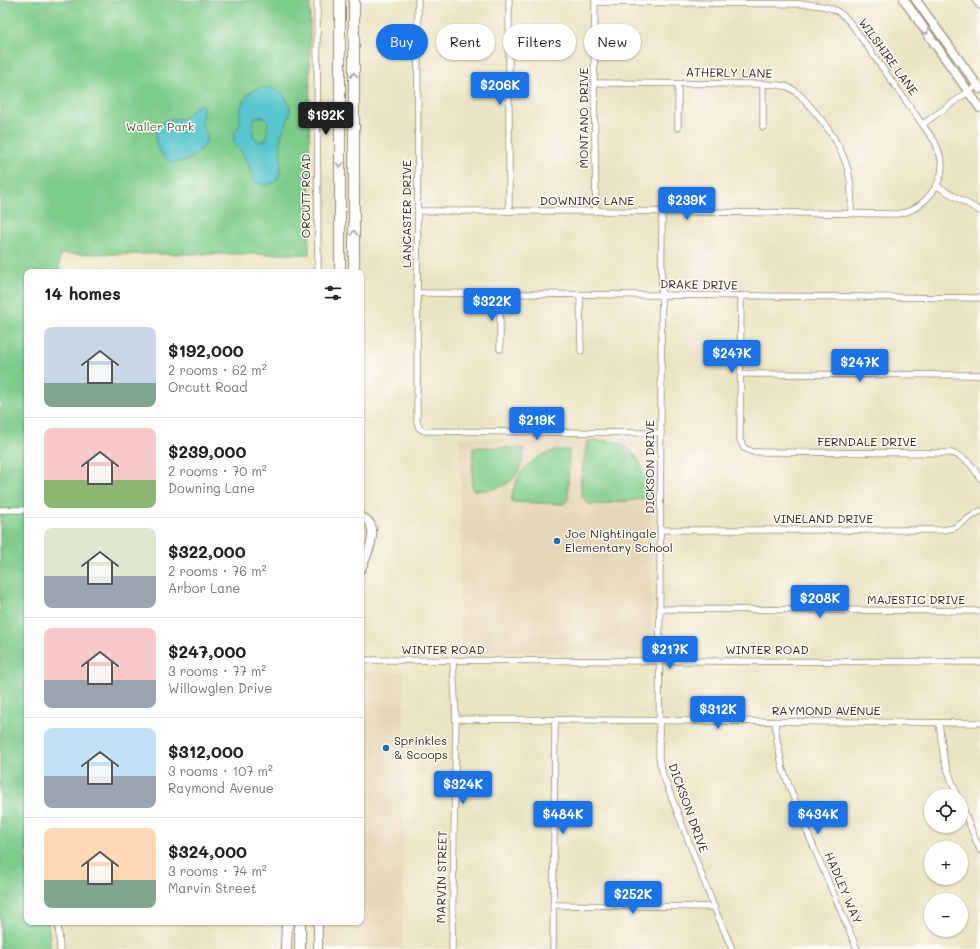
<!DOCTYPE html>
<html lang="en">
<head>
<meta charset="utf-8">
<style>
  :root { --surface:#fff; --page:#f6f6f6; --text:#222; --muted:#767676; --line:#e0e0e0; --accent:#1a73e8 }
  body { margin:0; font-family:Mali,sans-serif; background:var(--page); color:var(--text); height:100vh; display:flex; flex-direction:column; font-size:15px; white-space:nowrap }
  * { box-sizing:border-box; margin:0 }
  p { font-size:13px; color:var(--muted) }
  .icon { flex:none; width:22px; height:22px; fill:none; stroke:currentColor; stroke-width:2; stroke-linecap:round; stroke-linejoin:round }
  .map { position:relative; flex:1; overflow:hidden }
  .panel { position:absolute; left:24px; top:269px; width:340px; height:656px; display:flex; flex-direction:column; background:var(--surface); border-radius:8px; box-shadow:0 1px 3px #0004 }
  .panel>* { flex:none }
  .guide { position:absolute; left:376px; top:24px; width:380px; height:36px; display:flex; gap:8px }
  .fabs { position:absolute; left:924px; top:789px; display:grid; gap:8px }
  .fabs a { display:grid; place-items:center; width:44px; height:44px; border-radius:50%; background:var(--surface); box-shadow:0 1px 3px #0004; font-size:20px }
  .price { position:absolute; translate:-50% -34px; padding:0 9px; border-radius:4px; background:var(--accent); color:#fff; font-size:13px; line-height:26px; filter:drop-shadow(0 1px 2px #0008) }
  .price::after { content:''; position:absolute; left:50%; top:24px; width:12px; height:9px; margin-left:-6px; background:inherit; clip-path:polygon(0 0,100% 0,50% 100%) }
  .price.active { background:#222; color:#fff }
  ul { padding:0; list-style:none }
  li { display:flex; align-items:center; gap:12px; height:100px; padding:0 20px }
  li+li { border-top:1px solid var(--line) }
  li span { display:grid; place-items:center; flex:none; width:112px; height:80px; border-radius:8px; color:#555 }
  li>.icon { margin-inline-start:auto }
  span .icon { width:48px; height:48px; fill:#fffc; stroke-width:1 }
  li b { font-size:17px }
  h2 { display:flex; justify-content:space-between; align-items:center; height:48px; padding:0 20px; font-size:17px }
  .pill { padding:0 14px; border-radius:18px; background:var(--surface); box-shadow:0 1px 3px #0004; font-size:14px; line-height:36px }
  .pill.active { background:var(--accent); color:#fff }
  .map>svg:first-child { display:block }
  .built { fill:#e6d6b7 }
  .green { fill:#7dcb8a; stroke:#5c7a54 }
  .water { fill:#58c6cc; stroke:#4a7875; fill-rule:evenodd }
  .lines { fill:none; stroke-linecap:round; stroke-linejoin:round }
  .street-casing { stroke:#938771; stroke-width:7 }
  .secondary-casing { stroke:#938771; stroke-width:10 }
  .highway-casing { stroke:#938771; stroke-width:12 }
  .street { stroke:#fff; stroke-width:5.5 }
  .secondary { stroke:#fff; stroke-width:8 }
  .highway { stroke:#fff; stroke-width:10 }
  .oneway { stroke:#a79f9a }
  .poi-dot { fill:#1f6fb2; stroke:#fdfcf7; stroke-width:1.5 }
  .labels { text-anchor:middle; stroke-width:3; stroke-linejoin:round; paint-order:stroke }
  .street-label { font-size:12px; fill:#3b2a1e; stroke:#fdfcf7 }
  .park-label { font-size:12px; fill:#4f5a3e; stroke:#fdfcf7 }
  .poi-label { font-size:12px; fill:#3b2a1e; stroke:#fdfcf7; text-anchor:start }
</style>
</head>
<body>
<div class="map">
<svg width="980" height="949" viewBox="0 0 980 949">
  <rect width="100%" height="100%" fill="#fdfcf7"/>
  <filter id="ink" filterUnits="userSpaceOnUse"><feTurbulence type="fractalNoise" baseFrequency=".025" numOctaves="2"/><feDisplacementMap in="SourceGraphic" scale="8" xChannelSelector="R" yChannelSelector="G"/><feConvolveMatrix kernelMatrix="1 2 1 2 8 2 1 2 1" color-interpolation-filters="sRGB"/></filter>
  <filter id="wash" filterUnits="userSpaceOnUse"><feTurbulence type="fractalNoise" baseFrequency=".012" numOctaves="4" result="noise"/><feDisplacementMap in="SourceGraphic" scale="16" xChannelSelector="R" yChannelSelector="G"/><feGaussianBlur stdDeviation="0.9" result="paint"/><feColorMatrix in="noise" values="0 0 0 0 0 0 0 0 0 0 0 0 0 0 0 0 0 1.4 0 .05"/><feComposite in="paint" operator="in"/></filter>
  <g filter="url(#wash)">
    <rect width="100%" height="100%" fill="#ebe4c4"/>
    <g class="built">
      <polygon points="460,438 649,440 652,442 651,648 647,652 460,652"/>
      <polygon points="361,672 404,672 403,949 325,949 326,922 361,922"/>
    </g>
    <g class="green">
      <polygon points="0,0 310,0 309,254 60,254 59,272 27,272 27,922 48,922 50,936 50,949 0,949"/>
      <path d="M587,441C596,441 606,440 615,442C640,449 646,476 648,498L605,504L590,505L581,496V478Z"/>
      <path d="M474,447L524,448C523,481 503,492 472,490L473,448Z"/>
      <path d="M558,450H569L568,499L564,504L511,502C514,473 531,456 558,450Z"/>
    </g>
    <g class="water">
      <path d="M269,87C280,91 288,96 290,108C291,117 283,128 281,137C279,149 284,170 277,180C275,183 269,185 266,185C262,185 257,183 255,181C251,177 251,171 249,166C246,159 240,149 234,143V133C235,131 237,130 238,128C240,125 240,119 240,115C242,96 251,88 269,87ZM257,117C269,116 268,122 267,131C267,135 267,137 265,141C250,143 252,129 254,119Z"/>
      <path d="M201,104L203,106C203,111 202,117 202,122C202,129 209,133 206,142C204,148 199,151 194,156C188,161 177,165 169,161C161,158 153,139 156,131C157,126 164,121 169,119C173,118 178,119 182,118C190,116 193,106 201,104Z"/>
    </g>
  </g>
  <g filter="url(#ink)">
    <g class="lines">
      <g class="street-casing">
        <g id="street">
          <polyline points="317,0 318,272"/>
          <path d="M418,0C418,141 418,282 417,422L419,428L424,431L661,433"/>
          <polyline points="595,0 594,83 596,211"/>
          <polyline points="975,0 980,6"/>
          <path d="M594,83L763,84C771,85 780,84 788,87C800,92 807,103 815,112C831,131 846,154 850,180C852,191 851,202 851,214"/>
          <polyline points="763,84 763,127"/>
          <polyline points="923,124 979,84"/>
          <polyline points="678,128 678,84"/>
          <polyline points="937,186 980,211"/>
          <path d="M418,211H596L897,214C900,213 904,213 906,212C925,206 943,183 942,164C941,156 938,149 935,142L852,25C838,7 829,7 807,4L595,2"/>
          <polyline points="509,211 509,0"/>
          <polyline points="662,212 659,758 663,775 714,907 732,949"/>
          <polyline points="418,293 980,298"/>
          <polyline points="580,295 581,351"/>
          <path d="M741,296L740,440L744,448L753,452L952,453C967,458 972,465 980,478"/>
          <polyline points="500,349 500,294"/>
          <polyline points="741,374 980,375"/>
          <polyline points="0,510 27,510"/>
          <polyline points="661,530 942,530 954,528 980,511"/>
          <polyline points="661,609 980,611"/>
          <polyline points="361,660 980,662"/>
          <polyline points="456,719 980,723"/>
          <polyline points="775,722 777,741 783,770 803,822 857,949"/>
          <polyline points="939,723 944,759 957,796"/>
          <polyline points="961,805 980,850"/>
          <polyline points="553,905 714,907"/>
          <polyline points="58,922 60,949"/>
          <polyline points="452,949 456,719 453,661"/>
          <polyline points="553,949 555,720"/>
        </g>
      </g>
      <g class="secondary-casing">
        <g id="secondary">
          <polyline points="904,0 980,108"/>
          <polyline points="916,0 980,89"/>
          <path d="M361,517C383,524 367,555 361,569"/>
          <polyline points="318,949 318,922"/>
        </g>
      </g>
      <g class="highway-casing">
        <g id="highway">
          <polyline points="340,0 340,272"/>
          <polyline points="354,0 354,272"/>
          <polyline points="286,949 287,922"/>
          <polyline points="300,949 300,922"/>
        </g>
      </g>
      <use href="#street" class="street"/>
      <use href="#secondary" class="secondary"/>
      <use href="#highway" class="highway"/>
    </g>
    <defs><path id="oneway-chevron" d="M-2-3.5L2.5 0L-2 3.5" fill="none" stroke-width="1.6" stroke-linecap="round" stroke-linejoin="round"/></defs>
    <g class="oneway">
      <use href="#oneway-chevron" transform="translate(926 32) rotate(55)"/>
      <use href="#oneway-chevron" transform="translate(354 75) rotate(-90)"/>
      <use href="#oneway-chevron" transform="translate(340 165) rotate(90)"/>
      <use href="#oneway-chevron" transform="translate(354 233) rotate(-90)"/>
    </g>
  </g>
  <g class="poi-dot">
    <circle cx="557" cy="541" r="4"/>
    <circle cx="386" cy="748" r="4"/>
  </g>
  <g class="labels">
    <g class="street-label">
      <text transform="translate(888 57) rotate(54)" y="4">WILSHIRE LANE</text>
      <text transform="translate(729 73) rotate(1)" y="4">ATHERLY LANE</text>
      <text transform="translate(584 118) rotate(-90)" y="4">MONTANO DRIVE</text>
      <text transform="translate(306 196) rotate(-90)" y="4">ORCUTT ROAD</text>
      <text x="587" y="205">DOWNING LANE</text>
      <text transform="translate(407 214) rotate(-90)" y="4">LANCASTER DRIVE</text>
      <text transform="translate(699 285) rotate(1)" y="4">DRAKE DRIVE</text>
      <text x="867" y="446">FERNDALE DRIVE</text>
      <text transform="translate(650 467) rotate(-90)" y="4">DICKSON DRIVE</text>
      <text x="823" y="523">VINELAND DRIVE</text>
      <text x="916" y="604">MAJESTIC DRIVE</text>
      <text x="443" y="654">WINTER ROAD</text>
      <text x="767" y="654">WINTER ROAD</text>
      <text x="826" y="715">RAYMOND AVENUE</text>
      <text transform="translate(688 808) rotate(70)" y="4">DICKSON DRIVE</text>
      <text transform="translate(442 877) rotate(-89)" y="4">MARVIN STREET</text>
      <text transform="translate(843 888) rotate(67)" y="4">HADLEY WAY</text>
    </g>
    <g class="park-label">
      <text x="160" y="131">Waller Park</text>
    </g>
    <g class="poi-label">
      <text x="565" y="538">Joe Nightingale<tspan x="565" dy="14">Elementary School</tspan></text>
      <text x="394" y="745">Sprinkles<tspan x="394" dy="14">&amp; Scoops</tspan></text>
    </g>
  </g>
</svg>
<div class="fabs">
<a><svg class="icon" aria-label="locate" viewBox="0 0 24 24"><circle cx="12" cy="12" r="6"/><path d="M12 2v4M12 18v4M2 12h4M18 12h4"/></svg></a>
<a>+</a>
<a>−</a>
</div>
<b class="price" style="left:500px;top:106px">$206K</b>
<b class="price active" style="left:326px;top:136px">$192K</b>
<b class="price" style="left:687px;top:221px">$239K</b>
<b class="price" style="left:492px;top:322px">$322K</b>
<b class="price" style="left:732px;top:374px">$247K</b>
<b class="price" style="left:860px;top:383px">$247K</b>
<b class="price" style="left:537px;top:441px">$219K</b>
<b class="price" style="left:820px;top:619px">$208K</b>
<b class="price" style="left:670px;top:670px">$217K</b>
<b class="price" style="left:718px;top:730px">$312K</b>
<b class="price" style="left:463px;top:805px">$324K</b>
<b class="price" style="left:563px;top:835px">$484K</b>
<b class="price" style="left:818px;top:835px">$434K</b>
<b class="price" style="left:633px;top:915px">$252K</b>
<div class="guide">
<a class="pill active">Buy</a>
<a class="pill">Rent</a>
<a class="pill">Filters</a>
<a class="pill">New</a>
</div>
<section class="panel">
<h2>14 homes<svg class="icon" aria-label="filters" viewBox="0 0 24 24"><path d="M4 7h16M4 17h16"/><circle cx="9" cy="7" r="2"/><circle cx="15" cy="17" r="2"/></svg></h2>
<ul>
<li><span style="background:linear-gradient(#c9d6e8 70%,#7fa58c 0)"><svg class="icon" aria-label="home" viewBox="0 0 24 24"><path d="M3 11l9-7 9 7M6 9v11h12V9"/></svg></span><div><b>$192,000</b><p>2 rooms · 62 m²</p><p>Orcutt Road</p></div></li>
<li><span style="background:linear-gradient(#f6c9c9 65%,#8fb573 0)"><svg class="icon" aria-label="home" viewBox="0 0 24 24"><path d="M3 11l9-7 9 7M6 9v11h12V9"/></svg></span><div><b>$239,000</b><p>2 rooms · 70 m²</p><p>Downing Lane</p></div></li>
<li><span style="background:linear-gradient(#dfe7d0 60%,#9aa5b1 0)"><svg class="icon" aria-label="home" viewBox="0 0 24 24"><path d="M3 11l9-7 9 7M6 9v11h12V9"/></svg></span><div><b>$322,000</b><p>2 rooms · 76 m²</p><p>Arbor Lane</p></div></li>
<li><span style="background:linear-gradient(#f6c9c9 65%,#9aa5b1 0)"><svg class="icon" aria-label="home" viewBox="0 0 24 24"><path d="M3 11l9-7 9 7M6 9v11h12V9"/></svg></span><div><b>$247,000</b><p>3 rooms · 77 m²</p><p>Willowglen Drive</p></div></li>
<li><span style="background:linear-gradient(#bfe0f5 60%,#9aa5b1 0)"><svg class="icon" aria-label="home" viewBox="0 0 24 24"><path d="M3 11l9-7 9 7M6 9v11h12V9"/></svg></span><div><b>$312,000</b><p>3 rooms · 107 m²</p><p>Raymond Avenue</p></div></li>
<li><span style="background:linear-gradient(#ffd9b3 65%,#7fa58c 0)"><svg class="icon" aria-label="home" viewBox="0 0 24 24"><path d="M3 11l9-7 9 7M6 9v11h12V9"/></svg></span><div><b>$324,000</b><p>3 rooms · 74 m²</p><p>Marvin Street</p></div></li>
</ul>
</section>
</div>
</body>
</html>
